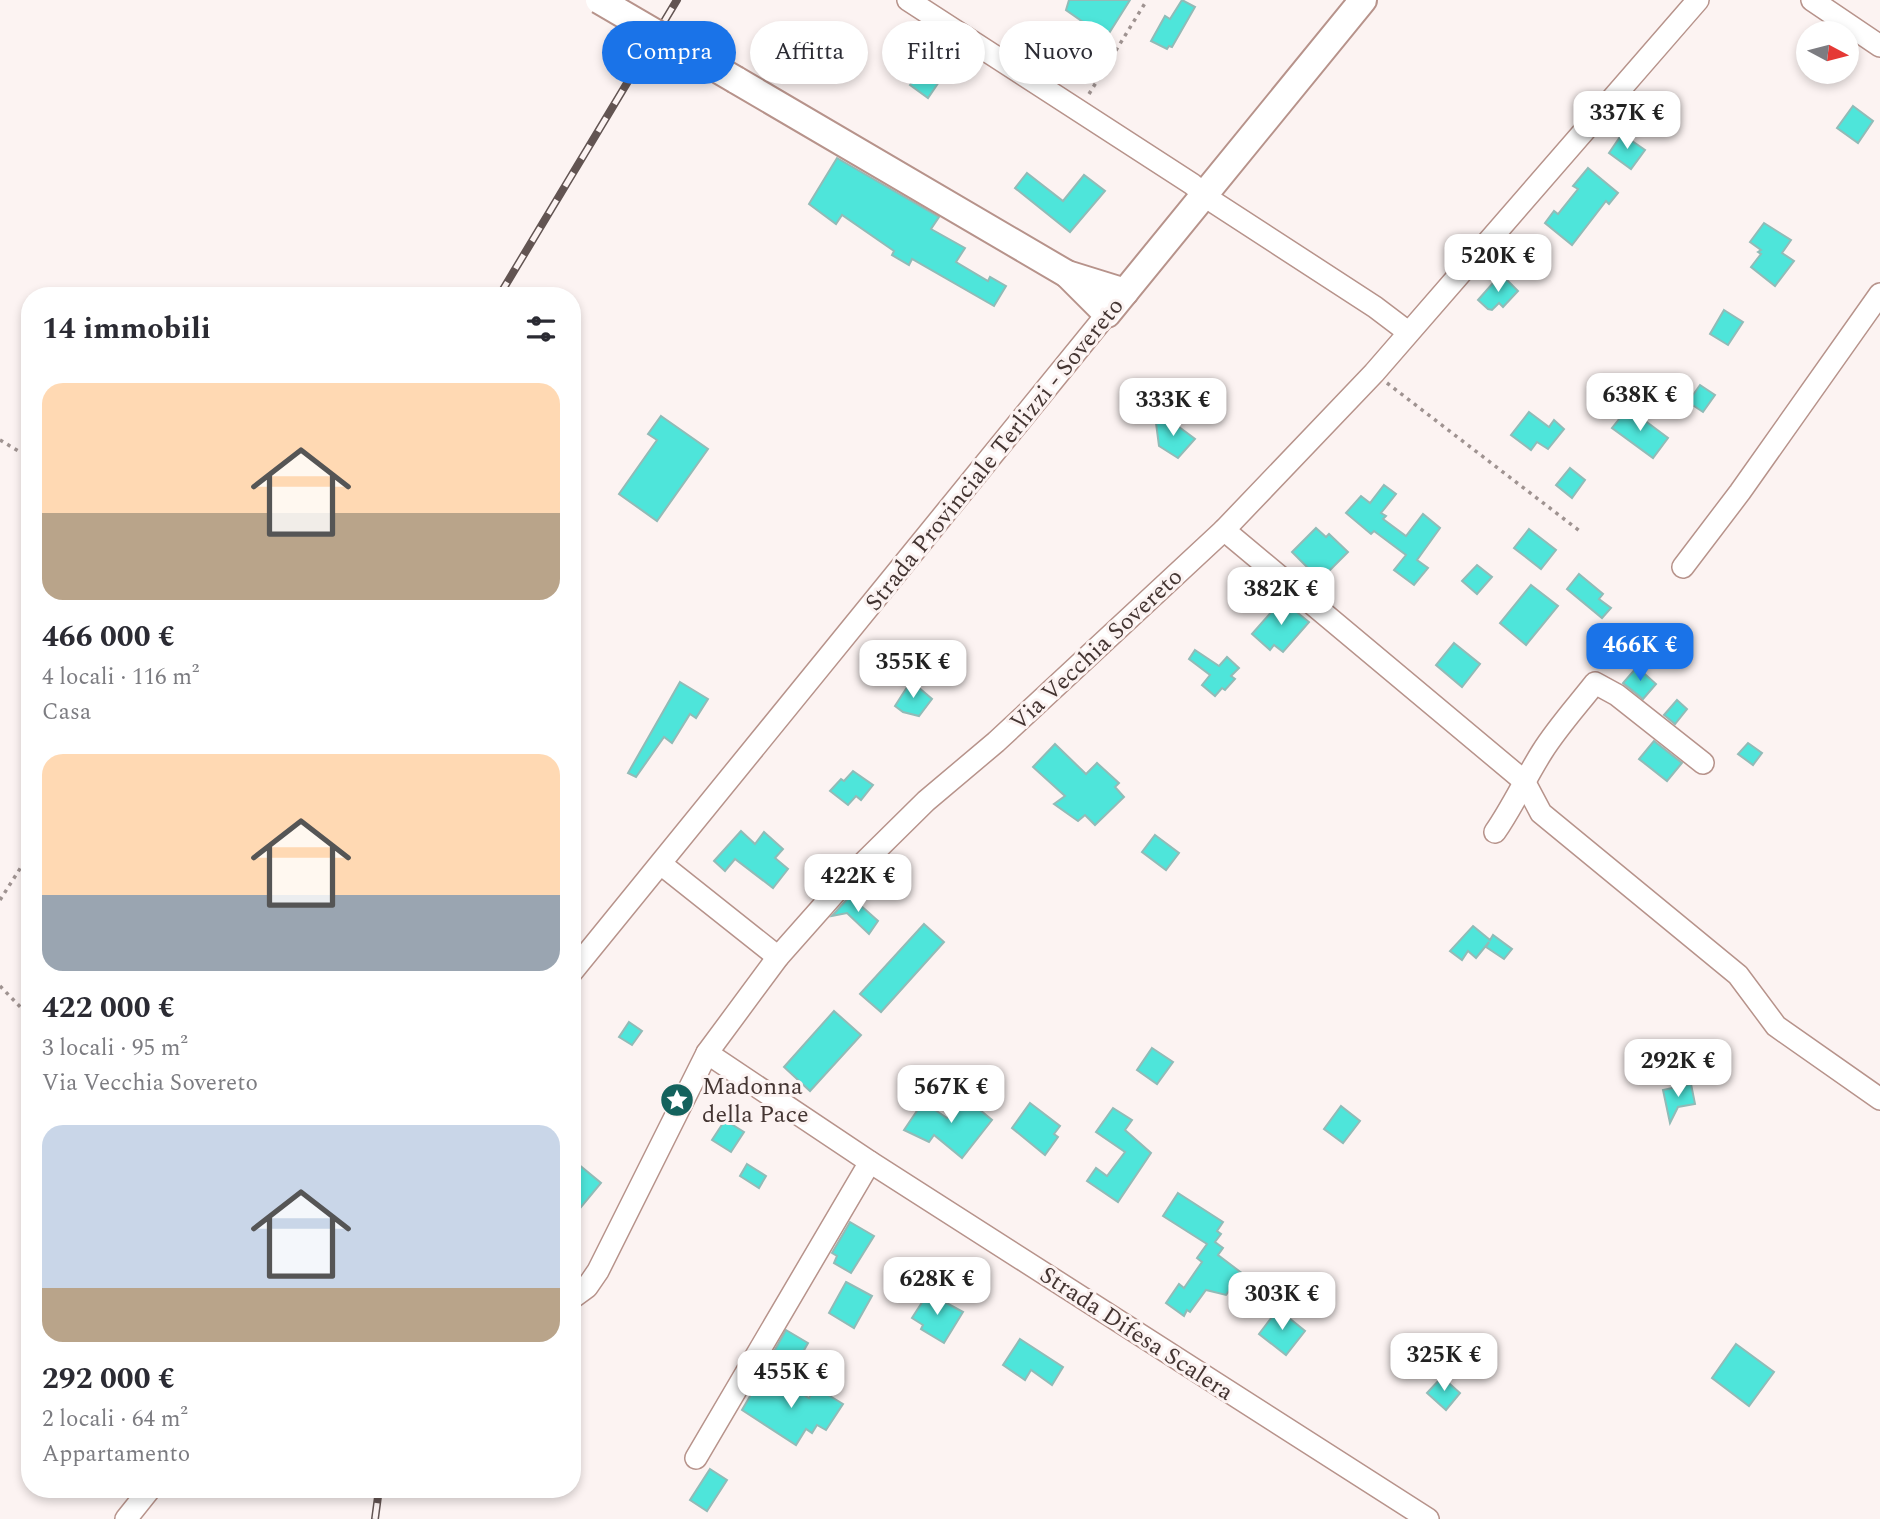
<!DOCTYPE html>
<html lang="it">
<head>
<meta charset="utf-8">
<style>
  :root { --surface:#fff; --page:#f2f2f3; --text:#2b2b33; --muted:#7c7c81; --accent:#1a73e8 }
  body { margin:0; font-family:Spectral,serif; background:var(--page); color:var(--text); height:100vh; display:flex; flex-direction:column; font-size:26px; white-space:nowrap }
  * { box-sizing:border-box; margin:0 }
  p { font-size:23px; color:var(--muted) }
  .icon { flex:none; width:38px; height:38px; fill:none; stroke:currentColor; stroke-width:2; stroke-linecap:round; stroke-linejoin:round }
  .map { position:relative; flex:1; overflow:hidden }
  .drawer { position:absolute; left:21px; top:287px; width:560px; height:1211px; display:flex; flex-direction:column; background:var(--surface); border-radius:28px; box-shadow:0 4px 10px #0003 }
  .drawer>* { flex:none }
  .banner { position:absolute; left:602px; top:21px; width:665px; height:63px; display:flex; gap:14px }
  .needle { width:46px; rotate:97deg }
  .tools { position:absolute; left:1796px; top:21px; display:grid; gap:14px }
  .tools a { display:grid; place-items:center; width:63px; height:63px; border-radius:50%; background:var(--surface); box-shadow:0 4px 10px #0003; font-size:35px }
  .price { position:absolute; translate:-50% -60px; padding:0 16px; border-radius:14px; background:#fff; color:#222; font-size:23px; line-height:46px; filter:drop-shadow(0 2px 4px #0008) }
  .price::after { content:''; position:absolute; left:50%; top:42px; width:21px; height:16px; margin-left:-10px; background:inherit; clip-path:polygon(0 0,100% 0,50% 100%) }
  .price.current { background:var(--accent); color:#fff }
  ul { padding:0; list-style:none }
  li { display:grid; align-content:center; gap:14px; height:371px; padding:0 21px }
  li span { display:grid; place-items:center; height:217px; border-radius:21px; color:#555 }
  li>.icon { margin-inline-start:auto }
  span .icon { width:126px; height:126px; fill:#fffc; stroke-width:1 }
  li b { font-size:30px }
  h2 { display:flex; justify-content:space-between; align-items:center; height:84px; padding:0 21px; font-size:30px }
  .tag { padding:0 24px; border-radius:32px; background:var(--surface); box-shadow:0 4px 10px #0003; font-size:24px; line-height:63px }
  .tag.current { background:var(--accent); color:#fff }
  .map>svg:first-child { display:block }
  .building { fill:#4ee5da; stroke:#91bbb7; stroke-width:2 }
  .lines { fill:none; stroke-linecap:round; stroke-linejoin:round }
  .minor-casing { stroke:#b7938b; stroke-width:24 }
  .major-casing { stroke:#b7938b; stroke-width:30 }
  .path { stroke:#9f9391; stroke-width:3.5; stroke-dasharray:3.5 5; stroke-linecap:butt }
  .minor { stroke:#fff; stroke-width:21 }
  .major { stroke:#fff; stroke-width:26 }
  .rail-casing { stroke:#625452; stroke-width:8 }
  .rail { stroke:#fcf3f2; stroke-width:5; stroke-dasharray:16; stroke-linecap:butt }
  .major-bridge-casing { stroke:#b7938b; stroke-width:30; stroke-linecap:butt }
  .major-bridge { stroke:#fff; stroke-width:26 }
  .labels { text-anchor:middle; stroke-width:6; stroke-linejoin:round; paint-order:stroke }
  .street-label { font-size:24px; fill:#443532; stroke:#fcf3f2 }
  .poi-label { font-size:24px; fill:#443532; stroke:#fcf3f2; text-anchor:start }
</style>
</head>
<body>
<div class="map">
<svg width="1880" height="1519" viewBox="0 0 1880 1519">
  <rect width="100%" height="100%" fill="#fcf3f2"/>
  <g class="building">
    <polygon points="1069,0 1130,0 1106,38 1066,10"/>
    <polygon points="1182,0 1195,7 1172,47 1169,46 1167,49 1151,41 1165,16 1170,19"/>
    <polygon points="1096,35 1109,43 1099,58 1087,50"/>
    <polygon points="925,63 943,76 928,98 910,85"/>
    <polygon points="1853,106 1873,121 1858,143 1837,128"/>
    <polygon points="1622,134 1645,150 1631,169 1609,153"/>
    <polygon points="837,158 939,217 931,229 965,248 956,262 988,281 990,277 1006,286 994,306 912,259 909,265 892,255 894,251 842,215 836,224 809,204"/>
    <polygon points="1588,168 1618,193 1609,204 1606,201 1572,245 1545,223 1554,211 1558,214 1578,189 1573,186"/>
    <polygon points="1027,173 1063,201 1084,175 1105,191 1070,232 1015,188"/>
    <polygon points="1764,223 1791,240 1782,253 1794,261 1775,286 1751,267 1761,254 1758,252 1761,250 1750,242"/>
    <polygon points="1501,274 1518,291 1503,307 1499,303 1492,310 1488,309 1478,300"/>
    <polygon points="1724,310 1743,322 1728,345 1710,334"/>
    <polygon points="1700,385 1715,395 1703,412 1688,402"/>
    <polygon points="1628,408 1668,438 1653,458 1612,428"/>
    <polygon points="1529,412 1549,427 1554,420 1564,429 1548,449 1537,442 1531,450 1511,435"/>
    <polygon points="661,416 708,449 657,521 619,494 657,440 648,434"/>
    <polygon points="1171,421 1195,439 1178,458 1159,446 1156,423"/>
    <polygon points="1570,468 1585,480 1572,498 1556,485"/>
    <polygon points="1384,485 1396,494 1381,513 1386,516 1383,519 1406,536 1423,514 1440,528 1417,560 1428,568 1414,585 1394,570 1406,555 1374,531 1371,534 1346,513 1361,496 1370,503"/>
    <polygon points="1316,528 1326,537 1329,534 1348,552 1320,580 1292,552"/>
    <polygon points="1529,529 1556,550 1541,569 1514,548"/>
    <polygon points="1477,565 1492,577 1477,594 1462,581"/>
    <polygon points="1579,574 1603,594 1599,599 1611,608 1602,618 1567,589"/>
    <polygon points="1531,585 1558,606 1526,645 1500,623"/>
    <polygon points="1282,600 1309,622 1283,652 1274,645 1270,650 1252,634"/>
    <polygon points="1454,643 1480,664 1462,687 1436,665"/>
    <polygon points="1195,650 1219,666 1227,657 1239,668 1231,676 1235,679 1225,690 1222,688 1215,696 1202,685 1210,675 1189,659"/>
    <polygon points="1637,667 1656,684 1643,699 1623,683"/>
    <polygon points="911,681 932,699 919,716 903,712 895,706"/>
    <polygon points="680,682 708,699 696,718 690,714 672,743 664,737 636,777 628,773"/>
    <polygon points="1677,700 1687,709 1675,724 1664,715"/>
    <polygon points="1654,741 1682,763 1667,781 1639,759"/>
    <polygon points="1748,743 1762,753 1753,765 1738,754"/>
    <polygon points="1055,744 1086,774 1097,763 1119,783 1115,787 1124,797 1095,825 1085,815 1078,821 1054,804 1065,796 1033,767"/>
    <polygon points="853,771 873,785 861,800 856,796 848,805 830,791 841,779 844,781"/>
    <polygon points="741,831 755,844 764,832 783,849 775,858 788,869 773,888 735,859 725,871 714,861"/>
    <polygon points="1155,835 1179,853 1166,870 1142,852"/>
    <polygon points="850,896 878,921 869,934 847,913 832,916"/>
    <polygon points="924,924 944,942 881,1012 860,994"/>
    <polygon points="1473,926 1490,940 1493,935 1512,949 1504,959 1486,947 1489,942 1476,958 1468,951 1462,960 1450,951"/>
    <polygon points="834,1011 861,1035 810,1091 784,1067"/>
    <polygon points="629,1022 642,1031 632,1045 619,1037"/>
    <polygon points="1152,1048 1173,1062 1157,1084 1137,1070"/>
    <polygon points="1691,1084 1695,1104 1678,1107 1670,1123 1663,1090"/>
    <polygon points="967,1092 978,1099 974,1105 992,1120 962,1158 934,1135 929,1142 904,1130 923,1102 947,1118"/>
    <polygon points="1030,1103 1060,1126 1054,1134 1058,1137 1045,1155 1012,1128"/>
    <polygon points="1341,1106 1360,1121 1343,1143 1324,1129"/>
    <polygon points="1113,1108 1132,1120 1125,1130 1151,1153 1118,1202 1087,1181 1096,1168 1107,1176 1125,1152 1096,1132"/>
    <polygon points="725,1120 744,1132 731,1152 712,1140"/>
    <polygon points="572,1159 601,1183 572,1218"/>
    <polygon points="747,1164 766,1176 759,1188 740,1176"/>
    <polygon points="1178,1193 1223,1222 1217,1231 1221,1234 1215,1242 1223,1248 1218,1255 1243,1274 1226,1295 1206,1290 1190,1312 1187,1310 1184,1316 1166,1303 1179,1284 1184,1288 1202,1262 1197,1258 1207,1244 1163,1216"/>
    <polygon points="850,1222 874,1236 851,1273 834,1263 837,1256 832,1253"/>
    <polygon points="846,1282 872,1296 854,1328 829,1313"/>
    <polygon points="928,1293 963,1312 944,1343 921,1329 923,1325 912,1318"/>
    <polygon points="1278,1309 1305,1331 1286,1355 1259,1334"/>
    <polygon points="786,1330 808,1343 794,1368 772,1355"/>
    <polygon points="1020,1339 1063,1367 1052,1385 1031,1370 1025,1380 1003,1365"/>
    <polygon points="1736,1344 1774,1372 1749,1406 1712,1378"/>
    <polygon points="1442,1377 1460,1393 1446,1410 1427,1393"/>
    <polygon points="760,1379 774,1387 778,1380 809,1398 815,1387 843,1404 826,1430 817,1425 812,1433 806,1429 796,1445 742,1410"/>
    <polygon points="710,1469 727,1480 707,1511 690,1500"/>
  </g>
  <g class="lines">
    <g class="minor-casing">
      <g id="minor">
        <polyline points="908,0 1192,184 1215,203 1375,307 1408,332"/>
        <polyline points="1812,0 1880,46"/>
        <polyline points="1224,530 1524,781 1541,813 1738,975 1776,1026 1880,1099"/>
        <polyline points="1683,567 1740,492 1880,294"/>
        <path d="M1495,832C1513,806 1525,779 1542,752C1557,728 1577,706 1595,683L1617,695L1703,763"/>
        <polyline points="661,864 778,957"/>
        <polyline points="572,972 1107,314"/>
        <polyline points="707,1053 870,1162 1428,1519"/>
        <polyline points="572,1298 587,1287 598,1271 707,1053 778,957 848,878 926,801 996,742 1224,530 1374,373 1698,0"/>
        <polyline points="696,1458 870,1162"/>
        <polyline points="126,1519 150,1489"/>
      </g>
    </g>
    <g class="major-casing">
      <g id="major">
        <polyline points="736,80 1067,274 1125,292"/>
        <polyline points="1067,274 1107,314 1363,0"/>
      </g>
    </g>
    <g class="path">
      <polyline points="1089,94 1147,0"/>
      <polyline points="1387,383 1581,532"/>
      <polyline points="0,440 30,458"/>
      <polyline points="0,900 30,853"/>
      <polyline points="0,986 30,1017"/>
    </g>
    <use href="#minor" class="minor"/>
    <use href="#major" class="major"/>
    <g class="rail-casing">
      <g id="rail">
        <polyline points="499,296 677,0"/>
        <polyline points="375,1519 379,1489"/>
      </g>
    </g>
    <use href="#rail" class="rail"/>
    <g class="major-bridge-casing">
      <polyline id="major-bridge" points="599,0 736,80"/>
    </g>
    <use href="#major-bridge" class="major-bridge"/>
  </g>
  <defs>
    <g id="sight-disc" transform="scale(1.75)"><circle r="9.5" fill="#14625d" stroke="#fcf3f2"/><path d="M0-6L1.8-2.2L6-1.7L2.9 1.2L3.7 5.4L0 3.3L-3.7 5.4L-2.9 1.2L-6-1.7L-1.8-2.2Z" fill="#fff"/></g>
  </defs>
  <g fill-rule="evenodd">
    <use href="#sight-disc" x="677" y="1100"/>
  </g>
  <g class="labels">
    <g class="street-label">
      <text transform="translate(994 454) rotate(-51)" y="8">Strada Provinciale Terlizzi - Sovereto</text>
      <text transform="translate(1096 649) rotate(-43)" y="8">Via Vecchia Sovereto</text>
      <text transform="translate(1137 1333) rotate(33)" y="8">Strada Difesa Scalera</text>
    </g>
    <g class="poi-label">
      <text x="702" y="1094">Madonna<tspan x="702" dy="28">della Pace</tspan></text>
    </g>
  </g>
</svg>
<div class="tools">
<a><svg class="needle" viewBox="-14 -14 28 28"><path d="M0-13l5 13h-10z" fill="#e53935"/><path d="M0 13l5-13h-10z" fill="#7c7c81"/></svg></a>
</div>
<b class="price" style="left:1627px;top:151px">337K €</b>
<b class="price" style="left:1498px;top:294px">520K €</b>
<b class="price" style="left:1640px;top:433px">638K €</b>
<b class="price" style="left:1173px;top:438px">333K €</b>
<b class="price" style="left:1281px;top:627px">382K €</b>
<b class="price current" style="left:1640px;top:683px">466K €</b>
<b class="price" style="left:913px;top:700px">355K €</b>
<b class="price" style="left:858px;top:914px">422K €</b>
<b class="price" style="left:1678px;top:1099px">292K €</b>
<b class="price" style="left:951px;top:1125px">567K €</b>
<b class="price" style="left:937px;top:1317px">628K €</b>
<b class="price" style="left:1282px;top:1332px">303K €</b>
<b class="price" style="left:1444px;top:1393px">325K €</b>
<b class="price" style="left:791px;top:1410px">455K €</b>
<div class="banner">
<a class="tag current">Compra</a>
<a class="tag">Affitta</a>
<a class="tag">Filtri</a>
<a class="tag">Nuovo</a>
</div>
<section class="drawer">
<h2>14 immobili<svg class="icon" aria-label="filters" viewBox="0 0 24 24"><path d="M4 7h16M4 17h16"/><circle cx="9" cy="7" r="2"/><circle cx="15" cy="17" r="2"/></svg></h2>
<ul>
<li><span style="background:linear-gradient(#ffd9b3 60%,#b9a48a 0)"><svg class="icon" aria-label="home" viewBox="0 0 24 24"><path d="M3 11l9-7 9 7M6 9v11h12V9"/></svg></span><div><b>466 000 €</b><p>4 locali · 116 m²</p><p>Casa</p></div></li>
<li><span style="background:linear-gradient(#ffd9b3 65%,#9aa5b1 0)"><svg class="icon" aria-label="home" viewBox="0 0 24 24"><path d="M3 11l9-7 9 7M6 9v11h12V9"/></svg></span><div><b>422 000 €</b><p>3 locali · 95 m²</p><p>Via Vecchia Sovereto</p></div></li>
<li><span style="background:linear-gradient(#c9d6e8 75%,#b9a48a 0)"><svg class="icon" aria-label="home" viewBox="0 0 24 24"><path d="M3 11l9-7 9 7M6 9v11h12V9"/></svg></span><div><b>292 000 €</b><p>2 locali · 64 m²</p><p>Appartamento</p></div></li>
</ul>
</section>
</div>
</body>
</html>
